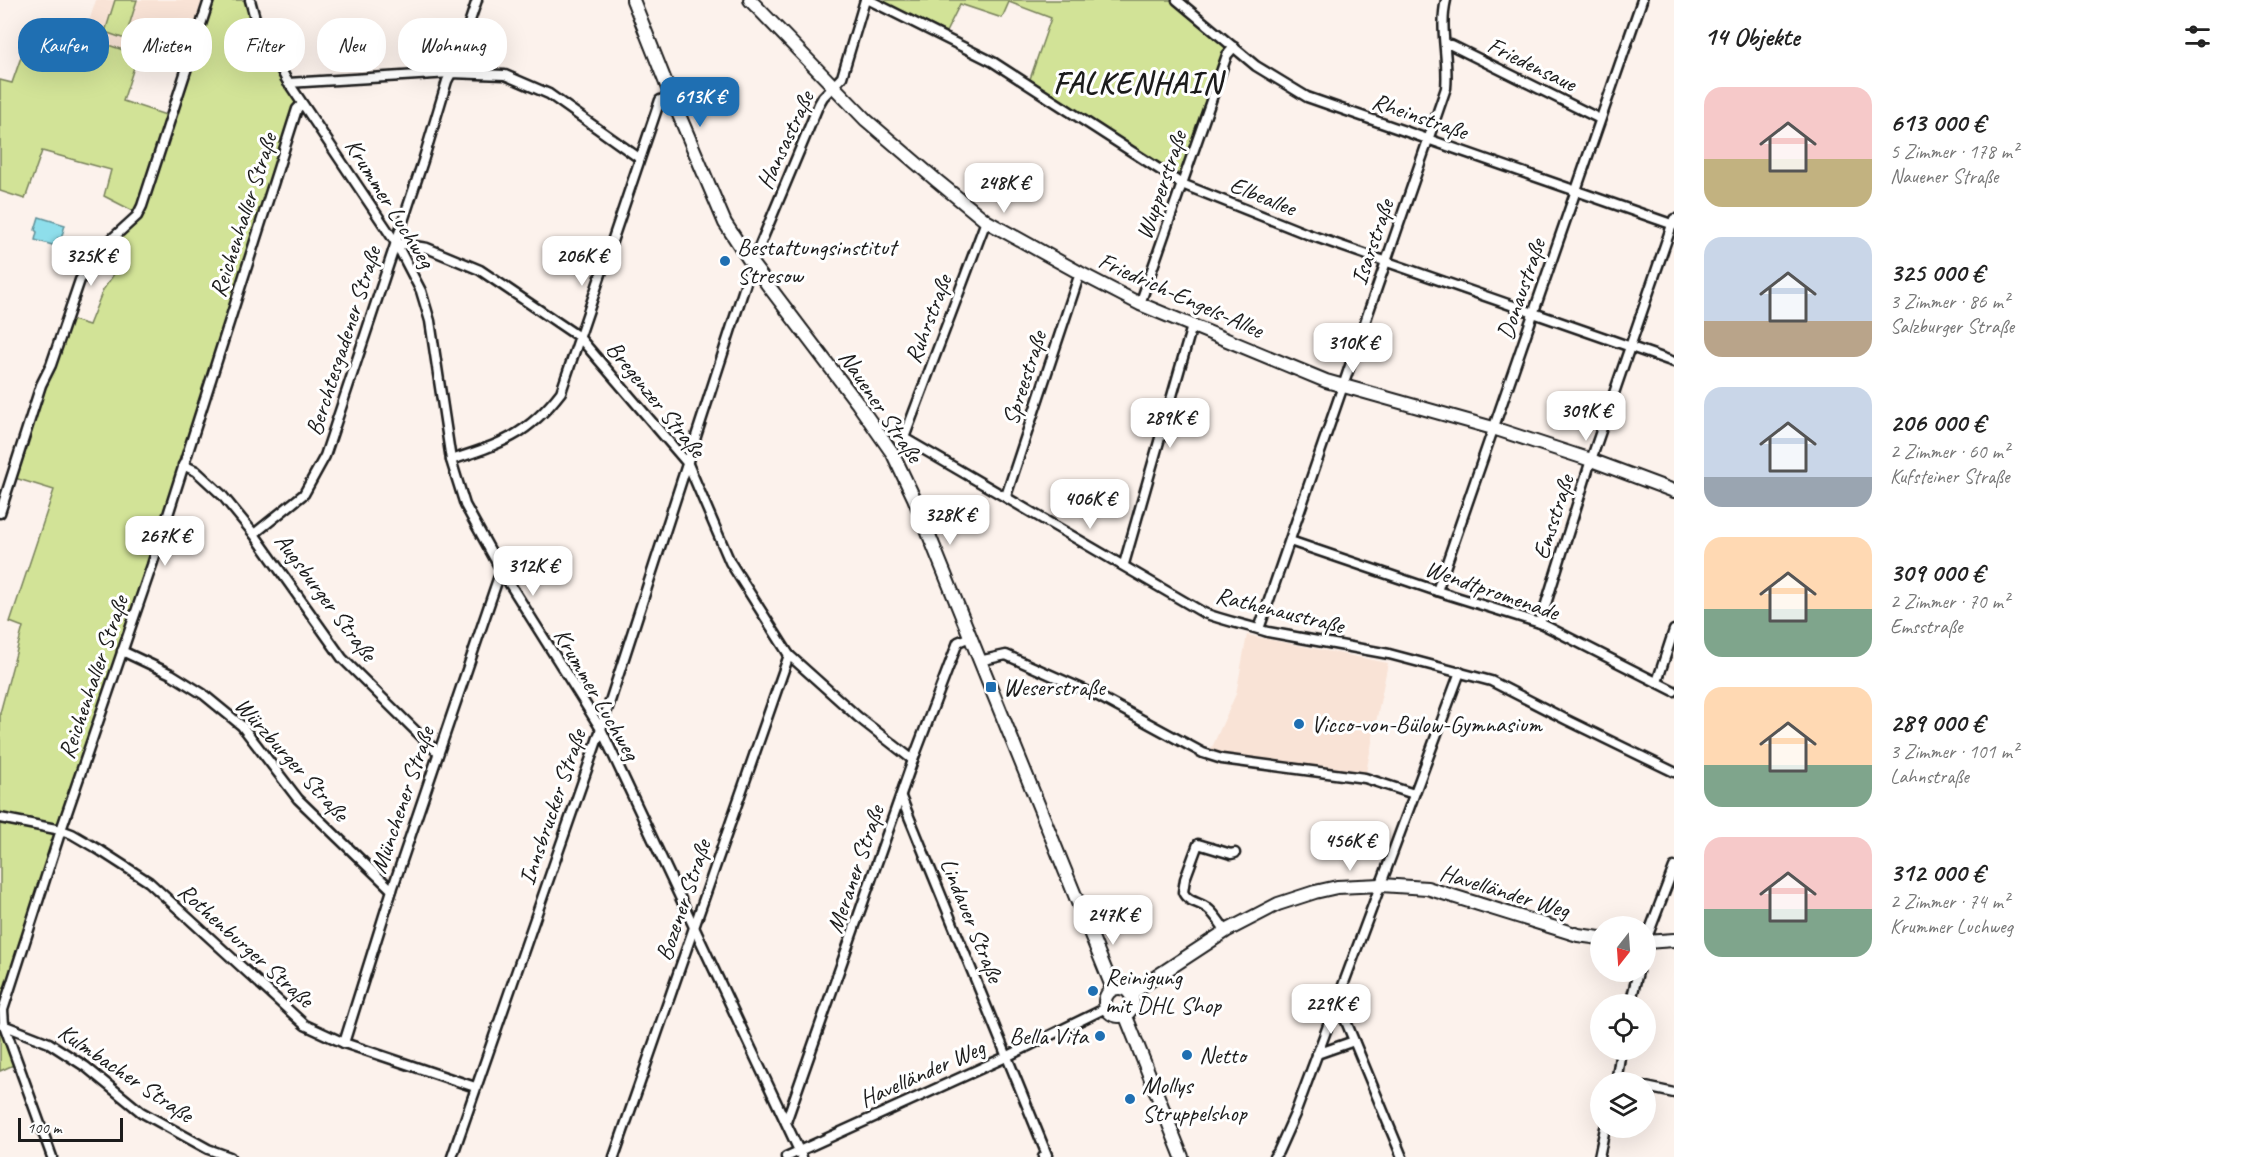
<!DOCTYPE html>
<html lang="de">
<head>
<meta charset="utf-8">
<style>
  :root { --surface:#fff; --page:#f6f6f6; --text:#222; --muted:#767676; --accent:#1f6fb2 }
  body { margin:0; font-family:Caveat,sans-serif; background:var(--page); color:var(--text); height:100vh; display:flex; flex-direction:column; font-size:22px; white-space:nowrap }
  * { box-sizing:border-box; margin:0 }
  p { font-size:20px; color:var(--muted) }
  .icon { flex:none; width:33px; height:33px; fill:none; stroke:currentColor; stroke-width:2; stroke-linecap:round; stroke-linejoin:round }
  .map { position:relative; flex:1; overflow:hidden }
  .details { display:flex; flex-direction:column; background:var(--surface); width:570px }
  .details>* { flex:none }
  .guide { position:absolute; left:18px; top:18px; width:570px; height:54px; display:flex; gap:12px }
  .needle { width:39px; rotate:197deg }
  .controls { position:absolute; left:1590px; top:916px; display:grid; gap:12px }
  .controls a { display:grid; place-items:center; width:66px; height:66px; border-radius:50%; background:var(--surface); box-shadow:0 6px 24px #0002; font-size:30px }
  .scale { position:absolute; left:18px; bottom:15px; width:105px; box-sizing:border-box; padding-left:6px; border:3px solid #1c1c1c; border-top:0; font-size:16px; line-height:21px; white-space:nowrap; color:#1c1c1c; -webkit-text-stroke:4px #fff; paint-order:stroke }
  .price { position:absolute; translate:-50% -51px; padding:0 14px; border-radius:12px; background:#fff; color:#222; font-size:20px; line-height:39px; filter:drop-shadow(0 2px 3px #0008) }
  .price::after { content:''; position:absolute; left:50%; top:36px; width:18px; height:14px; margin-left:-9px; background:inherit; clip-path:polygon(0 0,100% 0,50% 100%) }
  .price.current { background:var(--accent); color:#fff }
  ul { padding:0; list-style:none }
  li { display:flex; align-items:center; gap:18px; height:150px; padding:0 30px }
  li span { display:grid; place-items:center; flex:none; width:168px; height:120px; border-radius:18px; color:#555 }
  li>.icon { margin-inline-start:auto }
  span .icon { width:72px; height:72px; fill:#fffc; stroke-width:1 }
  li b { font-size:26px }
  h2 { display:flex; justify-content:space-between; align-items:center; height:72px; padding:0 30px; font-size:26px }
  .tag { padding:0 21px; border-radius:24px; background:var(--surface); box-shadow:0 6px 24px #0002; font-size:21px; line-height:54px }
  .tag.current { background:var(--accent); color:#fff }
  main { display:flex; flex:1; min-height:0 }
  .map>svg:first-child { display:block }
  .built { fill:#f9e3d6 }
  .green { fill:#d2e397; stroke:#77805a; stroke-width:1.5 }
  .water { fill:#8edeeb; stroke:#609098; stroke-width:1.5 }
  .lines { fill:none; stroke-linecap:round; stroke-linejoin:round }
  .street-casing { stroke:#1c1c1c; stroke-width:13 }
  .secondary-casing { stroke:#1c1c1c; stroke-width:16 }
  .street { stroke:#fff; stroke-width:8 }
  .secondary { stroke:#fff; stroke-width:12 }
  .poi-dot { fill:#1f6fb2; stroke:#fff; stroke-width:2 }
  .labels { text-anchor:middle; stroke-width:6; stroke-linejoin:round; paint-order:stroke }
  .street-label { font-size:24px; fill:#1c1c1c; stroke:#fff }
  .poi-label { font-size:24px; fill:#1c1c1c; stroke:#fff; text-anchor:start }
  .district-label { font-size:30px; font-weight:bold; letter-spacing:1.5px; fill:#1c1c1c; stroke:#fff }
</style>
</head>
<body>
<main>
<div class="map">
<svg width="1674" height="1157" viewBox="0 0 1674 1157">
  <rect width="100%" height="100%" fill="#fcf2ec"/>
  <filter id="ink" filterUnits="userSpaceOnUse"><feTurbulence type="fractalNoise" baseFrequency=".0167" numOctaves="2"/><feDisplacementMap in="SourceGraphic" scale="12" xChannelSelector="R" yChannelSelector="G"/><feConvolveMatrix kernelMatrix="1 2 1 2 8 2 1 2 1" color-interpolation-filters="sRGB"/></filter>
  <g filter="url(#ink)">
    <g class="built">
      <polygon points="96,0 209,0 186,71 84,37"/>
      <polygon points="1247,635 1388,663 1365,777 1209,754 1236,694"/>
    </g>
    <g class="green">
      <polygon points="115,0 137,0 125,39 105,32"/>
      <polygon points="211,0 248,0 253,20 296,102 152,565 2,1009 18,1063 0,1071 0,713 23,627 10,622 54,490 15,478 69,319 89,325 103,290 123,261 107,248 141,215 104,196 111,170 42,151 25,199 0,191 0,80 12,83 34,20 138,55 123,101 172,117"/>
      <polygon points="879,0 1171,0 1224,43 1225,50 1181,173 1171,173 1030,79 1051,18 1009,2 1002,18 960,4 946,32"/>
    </g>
    <polygon class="water" points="39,217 65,225 61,239 58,238 56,246 35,240 37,232 35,230"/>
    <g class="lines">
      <g class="street-casing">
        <g id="street">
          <polyline points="250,0 255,18 286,79 396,243 421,291 430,321 451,460 465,505 501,570 601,729 802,1157"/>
          <polyline points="869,0 993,62 1182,184 1307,234 1674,362"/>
          <polyline points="1177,0 1256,66 1307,97 1674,225"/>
          <polyline points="1446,45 1451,45 1600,119"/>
          <polyline points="288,83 451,73 505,75 549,94 639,158"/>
          <path d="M986,221L904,438L1204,613C1225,621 1247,625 1268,632L1389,654L1491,681L1567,720L1674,772"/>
          <polyline points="396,243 427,248 480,270 579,337 688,464 730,562 789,655 858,717 913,760"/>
          <polyline points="1140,304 1227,55 1234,47"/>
          <path d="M451,460C501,444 528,435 561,392L660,100L671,96"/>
          <polyline points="183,465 196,471 222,495 254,534 342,658 438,753"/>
          <polyline points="1006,496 1080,273"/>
          <polyline points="0,513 41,385 51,365 80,280 104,246 137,216 142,206 209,0"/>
          <polyline points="254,534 304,494 325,456 423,161 447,81 454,68 477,0"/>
          <polyline points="1290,541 1437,591 1540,623 1674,691"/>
          <polyline points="1124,564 1192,326"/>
          <polyline points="1437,591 1642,0"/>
          <polyline points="1540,623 1591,460 1674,219"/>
          <path d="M1259,629L1446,88C1449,59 1439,29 1446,0"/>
          <polyline points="122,651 171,674 203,694 242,726 298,799 392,890"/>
          <polyline points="979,661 1006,655 1098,696 1203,753 1222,759 1365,778 1414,794"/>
          <polyline points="1657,682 1674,630"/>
          <polyline points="901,797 1047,1155 1043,1157"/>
          <polyline points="0,818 61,830 72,834 101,851 149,882 305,1025 344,1043 475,1087"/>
          <path d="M1226,931C1220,923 1215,914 1207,908C1199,902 1187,902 1183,892L1185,879L1198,844L1231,854L1235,853"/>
          <polyline points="1646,940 1674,867"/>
          <polyline points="1630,1005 1638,972"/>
          <polyline points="1333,1012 1345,1019 1402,1157"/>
          <polyline points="3,1025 49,1043 86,1067 141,1112 208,1149 230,1157"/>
          <polyline points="344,1043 392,890 501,570"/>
          <polyline points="1317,1054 1354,1041"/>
          <polyline points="1616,1080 1629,1083"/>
          <polyline points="1616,1083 1621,1050"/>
          <polyline points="1646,1087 1674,1093"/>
          <polyline points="786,1122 913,760 958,642 970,637"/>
          <polyline points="52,1157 4,1025 3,1010 61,830 152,565 297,109 302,104"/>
          <polyline points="452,1157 601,729 752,264 819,104 823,97 842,77 865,0"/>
          <polyline points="614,1157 789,655"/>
          <polyline points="786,1157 1006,1057 1106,1008"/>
          <polyline points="1274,1157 1278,1152 1295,1114 1460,672"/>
          <polyline points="1599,1157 1605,1128"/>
        </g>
      </g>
      <g class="secondary-casing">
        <g id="secondary">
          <polyline points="633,0 671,96 725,223 752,264 858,404 893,454 914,498 1113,989"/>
          <polyline points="750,0 866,120 936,180 986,221 1080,273 1140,304 1326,381 1493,428 1591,460 1674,491"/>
          <polyline points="1646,942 1674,940"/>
          <circle cx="1119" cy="1002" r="14"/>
          <polyline points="1130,994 1226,931 1278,904 1315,892 1337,887 1381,885 1427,888 1578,935 1600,938"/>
          <polyline points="1125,1014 1182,1157"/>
        </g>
      </g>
      <use href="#street" class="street"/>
      <use href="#secondary" class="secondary"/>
    </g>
  </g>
  <g class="poi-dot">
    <circle cx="725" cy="261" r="6"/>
    <rect x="985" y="681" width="12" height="12" rx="3"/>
    <circle cx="1299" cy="724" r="6"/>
    <circle cx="1093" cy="991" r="6"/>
    <circle cx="1100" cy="1036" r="6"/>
    <circle cx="1187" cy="1055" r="6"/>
    <circle cx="1130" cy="1099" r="6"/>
  </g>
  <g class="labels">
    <g class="street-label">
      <text transform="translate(1532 64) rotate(26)" y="8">Friedensaue</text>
      <text transform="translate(1420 116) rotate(19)" y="8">Rheinstraße</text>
      <text transform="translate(785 140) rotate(-65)" y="8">Hansastraße</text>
      <text transform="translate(1161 185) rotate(-71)" y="8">Wupperstraße</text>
      <text transform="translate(1263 196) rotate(22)" y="8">Elbeallee</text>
      <text transform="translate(390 203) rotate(58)" y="8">Krummer Luchweg</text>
      <text transform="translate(243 215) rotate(-72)" y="8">Reichenhaller Straße</text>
      <text transform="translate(1372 242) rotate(-71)" y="8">Isarstraße</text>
      <text transform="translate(1521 289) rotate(-71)" y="8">Donaustraße</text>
      <text transform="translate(1181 295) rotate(24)" y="8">Friedrich-Engels-Allee</text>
      <text transform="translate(928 319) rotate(-69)" y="8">Ruhrstraße</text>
      <text transform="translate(343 341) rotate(-72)" y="8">Berchtesgadener Straße</text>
      <text transform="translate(1024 378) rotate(-72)" y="8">Spreestraße</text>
      <text transform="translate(656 399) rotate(51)" y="8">Bregenzer Straße</text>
      <text transform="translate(881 406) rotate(56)" y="8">Nauener Straße</text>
      <text transform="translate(1553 517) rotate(-72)" y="8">Emsstraße</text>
      <text transform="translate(1492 590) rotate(19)" y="8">Wendtpromenade</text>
      <text transform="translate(326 597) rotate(53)" y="8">Augsburger Straße</text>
      <text transform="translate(1280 610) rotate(14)" y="8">Rathenaustraße</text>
      <text transform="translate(93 677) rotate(-71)" y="8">Reichenhaller Straße</text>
      <text transform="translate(597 694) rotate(60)" y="8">Krummer Luchweg</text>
      <text transform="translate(292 759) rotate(48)" y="8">Würzburger Straße</text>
      <text transform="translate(402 800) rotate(-71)" y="8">Münchener Straße</text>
      <text transform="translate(552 807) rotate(-71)" y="8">Innsbrucker Straße</text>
      <text transform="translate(855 869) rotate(-71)" y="8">Meraner Straße</text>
      <text transform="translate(1505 891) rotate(17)" y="8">Havelländer Weg</text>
      <text transform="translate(683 900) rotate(-71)" y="8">Bozener Straße</text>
      <text transform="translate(972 920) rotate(68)" y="8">Lindauer Straße</text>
      <text transform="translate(246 945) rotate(42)" y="8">Rothenburger Straße</text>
      <text transform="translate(126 1073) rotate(34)" y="8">Kulmbacher Straße</text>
      <text transform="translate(922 1073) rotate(-24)" y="8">Havelländer Weg</text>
    </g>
    <g class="poi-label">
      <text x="737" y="255">Bestattungsinstitut<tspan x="737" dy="28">Stresow</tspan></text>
      <text x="1003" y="695">Weserstraße</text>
      <text x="1311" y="732">Vicco-von-Bülow-Gymnasium</text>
      <text x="1105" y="985">Reinigung<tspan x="1105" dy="28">mit DHL Shop</tspan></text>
      <text x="1088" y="1044" text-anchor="end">Bella Vita</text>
      <text x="1199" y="1063">Netto</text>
      <text x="1142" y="1093">Mollys<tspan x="1142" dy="28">Struppelshop</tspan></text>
    </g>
    <g class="district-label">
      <text x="1138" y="93">FALKENHAIN</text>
    </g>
  </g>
</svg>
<div class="controls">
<a><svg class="needle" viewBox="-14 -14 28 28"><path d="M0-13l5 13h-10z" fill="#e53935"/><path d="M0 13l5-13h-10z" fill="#767676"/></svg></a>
<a><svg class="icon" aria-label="locate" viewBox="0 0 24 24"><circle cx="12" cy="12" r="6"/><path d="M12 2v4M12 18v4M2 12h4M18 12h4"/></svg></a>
<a><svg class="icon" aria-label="layers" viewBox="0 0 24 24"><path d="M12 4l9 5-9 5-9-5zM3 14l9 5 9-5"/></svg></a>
</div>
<div class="scale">100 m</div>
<b class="price current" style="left:700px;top:128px">613K €</b>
<b class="price" style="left:1004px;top:214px">248K €</b>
<b class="price" style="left:91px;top:287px">325K €</b>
<b class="price" style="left:582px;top:287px">206K €</b>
<b class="price" style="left:1353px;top:374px">310K €</b>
<b class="price" style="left:1586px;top:442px">309K €</b>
<b class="price" style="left:1170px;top:449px">289K €</b>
<b class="price" style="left:1090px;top:530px">406K €</b>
<b class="price" style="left:950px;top:546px">328K €</b>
<b class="price" style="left:165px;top:567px">267K €</b>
<b class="price" style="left:533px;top:597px">312K €</b>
<b class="price" style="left:1350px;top:872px">456K €</b>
<b class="price" style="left:1113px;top:946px">247K €</b>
<b class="price" style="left:1331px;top:1035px">229K €</b>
<div class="guide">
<a class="tag current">Kaufen</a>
<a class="tag">Mieten</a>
<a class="tag">Filter</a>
<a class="tag">Neu</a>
<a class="tag">Wohnung</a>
</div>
</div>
<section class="details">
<h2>14 Objekte<svg class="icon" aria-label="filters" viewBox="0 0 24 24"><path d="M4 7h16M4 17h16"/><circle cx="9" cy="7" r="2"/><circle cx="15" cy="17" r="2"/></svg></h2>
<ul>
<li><span style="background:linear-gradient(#f6c9c9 60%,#c2b280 0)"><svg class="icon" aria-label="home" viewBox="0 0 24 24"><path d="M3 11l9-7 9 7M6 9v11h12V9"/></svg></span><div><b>613 000 €</b><p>5 Zimmer · 178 m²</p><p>Nauener Straße</p></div></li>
<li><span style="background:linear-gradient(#c9d6e8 70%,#b9a48a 0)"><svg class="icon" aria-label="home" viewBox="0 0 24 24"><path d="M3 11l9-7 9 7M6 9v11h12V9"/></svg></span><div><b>325 000 €</b><p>3 Zimmer · 86 m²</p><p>Salzburger Straße</p></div></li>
<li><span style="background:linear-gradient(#c9d6e8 75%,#9aa5b1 0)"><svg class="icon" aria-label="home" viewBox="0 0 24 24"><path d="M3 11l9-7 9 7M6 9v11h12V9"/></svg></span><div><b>206 000 €</b><p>2 Zimmer · 60 m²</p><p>Kufsteiner Straße</p></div></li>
<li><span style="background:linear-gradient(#ffd9b3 60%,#7fa58c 0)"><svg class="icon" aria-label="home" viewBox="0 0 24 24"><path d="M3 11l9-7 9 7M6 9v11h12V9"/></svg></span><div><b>309 000 €</b><p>2 Zimmer · 70 m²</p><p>Emsstraße</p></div></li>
<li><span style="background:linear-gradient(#ffd9b3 65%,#7fa58c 0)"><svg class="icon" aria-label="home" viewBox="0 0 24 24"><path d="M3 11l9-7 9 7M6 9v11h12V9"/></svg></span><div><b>289 000 €</b><p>3 Zimmer · 101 m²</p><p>Lahnstraße</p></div></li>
<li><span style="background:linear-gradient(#f6c9c9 60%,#7fa58c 0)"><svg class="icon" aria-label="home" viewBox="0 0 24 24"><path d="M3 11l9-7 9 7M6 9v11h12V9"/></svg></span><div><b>312 000 €</b><p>2 Zimmer · 74 m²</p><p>Krummer Luchweg</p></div></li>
</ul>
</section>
</main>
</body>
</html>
